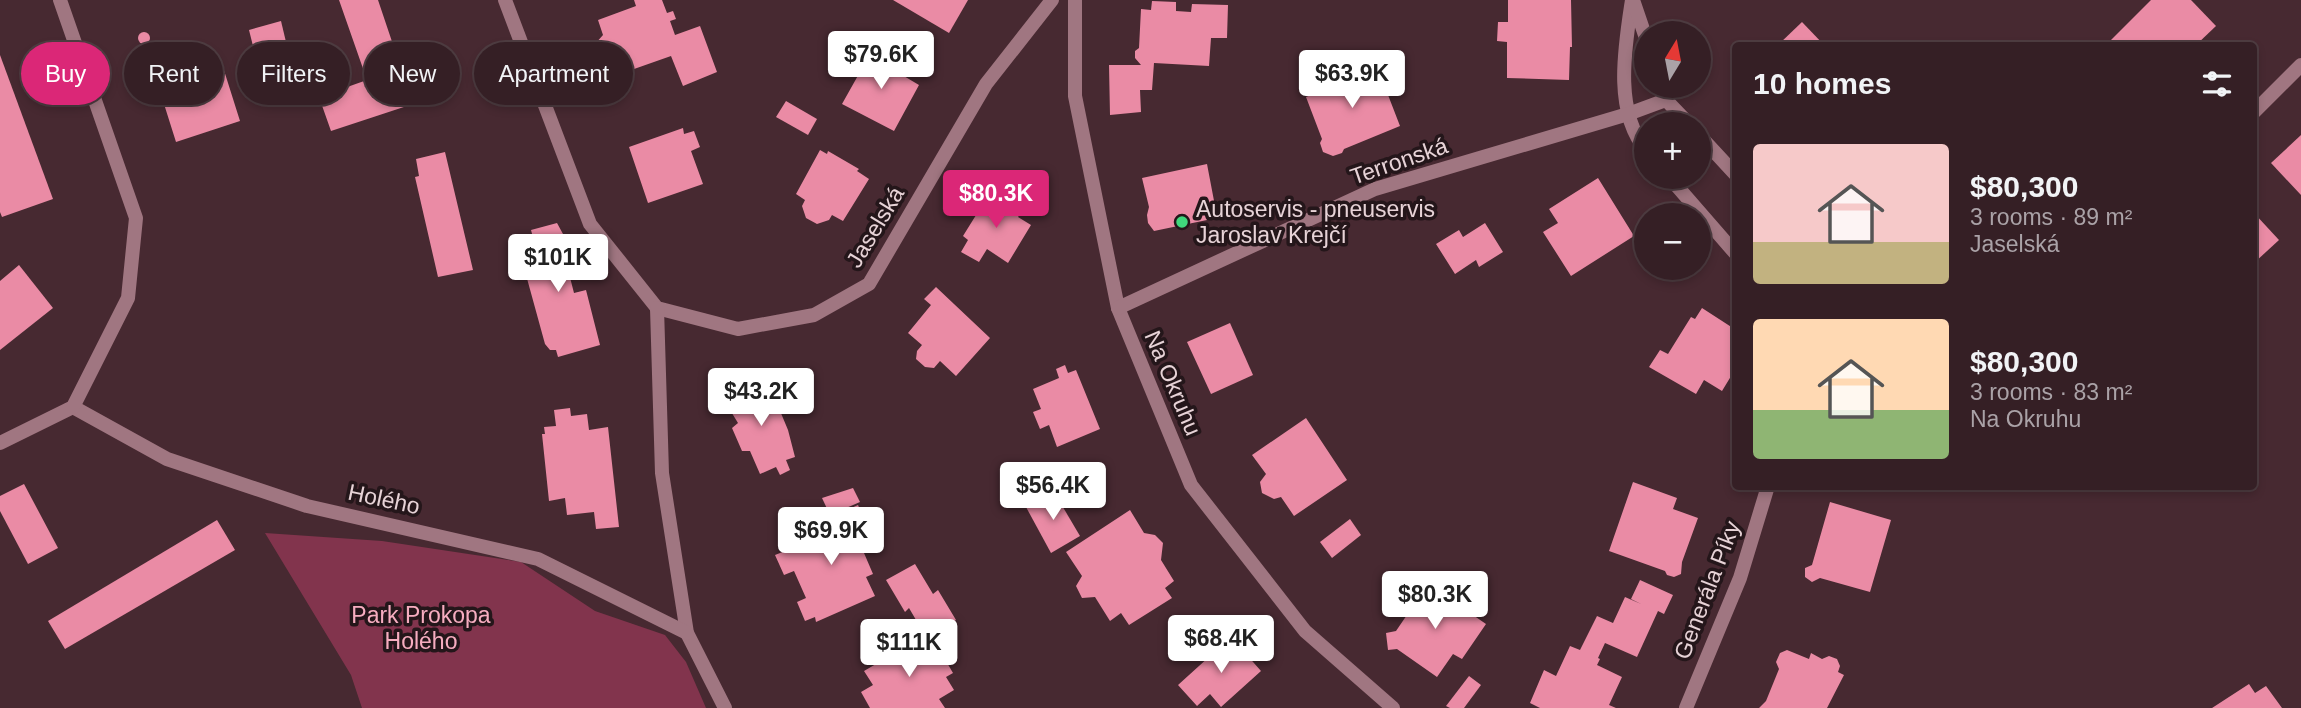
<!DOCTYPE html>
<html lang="en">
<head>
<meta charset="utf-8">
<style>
  :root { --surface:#351f25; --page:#3d272d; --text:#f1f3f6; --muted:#aaa2a7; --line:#4f3d42; --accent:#db2777 }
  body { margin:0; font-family:Helvetica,sans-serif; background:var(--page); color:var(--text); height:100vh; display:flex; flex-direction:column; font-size:26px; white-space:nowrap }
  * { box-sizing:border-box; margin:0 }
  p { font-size:23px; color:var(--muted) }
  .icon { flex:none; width:38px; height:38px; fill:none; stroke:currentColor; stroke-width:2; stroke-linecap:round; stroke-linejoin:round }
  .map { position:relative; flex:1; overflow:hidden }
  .side { position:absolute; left:1732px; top:42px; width:525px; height:448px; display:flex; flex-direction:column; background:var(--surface); border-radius:7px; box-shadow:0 4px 10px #0003,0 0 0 2px var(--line) }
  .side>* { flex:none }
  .banner { position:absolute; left:21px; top:42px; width:665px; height:63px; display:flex; gap:14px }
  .needle { width:46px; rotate:10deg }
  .controls { position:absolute; left:1634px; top:21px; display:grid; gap:14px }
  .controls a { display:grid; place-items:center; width:77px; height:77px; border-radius:50%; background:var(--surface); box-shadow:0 4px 10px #0003,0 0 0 2px var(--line); font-size:35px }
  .price { position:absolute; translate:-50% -60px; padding:0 16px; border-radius:7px; background:#fff; color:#222; font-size:23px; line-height:46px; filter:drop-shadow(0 2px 4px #0008) }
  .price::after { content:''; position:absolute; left:50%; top:42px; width:21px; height:16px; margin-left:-10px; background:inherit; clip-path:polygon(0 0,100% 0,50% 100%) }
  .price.active { background:var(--accent); color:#fff }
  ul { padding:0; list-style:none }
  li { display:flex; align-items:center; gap:21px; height:175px; padding:0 21px }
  li span { display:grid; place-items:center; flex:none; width:196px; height:140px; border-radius:7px; color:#555 }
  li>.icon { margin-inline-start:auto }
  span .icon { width:84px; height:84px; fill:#fffc; stroke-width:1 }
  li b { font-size:30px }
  h2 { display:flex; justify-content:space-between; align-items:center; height:84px; padding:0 21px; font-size:30px }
  .chip { padding:0 24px; border-radius:32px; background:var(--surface); box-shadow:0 4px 10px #0003,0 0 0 2px var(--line); font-size:24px; line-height:63px }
  .chip.active { background:var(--accent); color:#fff }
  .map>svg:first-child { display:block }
  .green { fill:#82344d }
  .building { fill:#ea8ba5 }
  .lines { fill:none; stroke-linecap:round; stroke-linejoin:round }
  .minor { stroke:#a07681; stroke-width:14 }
  .poi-dot { fill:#40d77c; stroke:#24161a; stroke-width:2.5 }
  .labels { text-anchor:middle; stroke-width:7; stroke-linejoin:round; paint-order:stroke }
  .street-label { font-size:23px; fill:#e7d3d7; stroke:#24161a }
  .poi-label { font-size:23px; fill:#e7d3d7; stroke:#24161a; text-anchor:start }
  .park-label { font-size:23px; fill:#f7adc0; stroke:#24161a }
</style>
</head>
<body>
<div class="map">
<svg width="2301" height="708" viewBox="0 0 2301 708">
  <rect width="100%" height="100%" fill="#472931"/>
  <polygon class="green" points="265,533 382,541 521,562 595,611 665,635 686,662 706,708 362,708 351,675"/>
  <g class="building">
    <polygon points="339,0 378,0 413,104 331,131 319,97 367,80"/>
    <polygon points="634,0 662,0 667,13 673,11 676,19 670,21 675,35 700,26 717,72 683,86 671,56 617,75 612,60 600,58 595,51 595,44 603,35 598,20 636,6"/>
    <polygon points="893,0 968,0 949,33"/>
    <polygon points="1508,0 1571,0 1572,47 1570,47 1569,80 1507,78 1507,42 1497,41 1498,22 1508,22"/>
    <polygon points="2151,0 2191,0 2216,26 2195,46 2105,46"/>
    <polygon points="1152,1 1176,2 1176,11 1191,12 1192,4 1228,5 1227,38 1211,38 1209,66 1154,63 1152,90 1140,90 1141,112 1110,115 1109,65 1141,65 1135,58 1135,51 1139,48 1141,9 1151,10"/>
    <polygon points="281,21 286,42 254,50 249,30"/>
    <polygon points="1802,22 1825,46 1777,46"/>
    <circle cx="144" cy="38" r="6"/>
    <polygon points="874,47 892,57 887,66 919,85 894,131 842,104"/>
    <polygon points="0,55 53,199 2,217 0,212"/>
    <polygon points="195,60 198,72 222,64 240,121 176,142 158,85 180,78 177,66"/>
    <polygon points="1364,63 1368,73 1378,69 1400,126 1344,149 1342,153 1333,156 1323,152 1320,143 1322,139 1306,97 1335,85 1332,76"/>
    <polygon points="786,101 817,119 808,135 776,117"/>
    <polygon points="683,128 684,134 694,131 700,147 691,151 703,184 648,203 629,147"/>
    <polygon points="2301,135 2301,195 2271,163"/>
    <polygon points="820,150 827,154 828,151 859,169 857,171 869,179 843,221 832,215 829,220 817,224 806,218 802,206 805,200 796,194"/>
    <polygon points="445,152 473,270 438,277 415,177 419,176 416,159"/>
    <polygon points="1207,164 1215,206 1205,209 1207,220 1154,231 1148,223 1147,215 1149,207 1142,178"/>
    <polygon points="1598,178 1634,236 1571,276 1543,232 1558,223 1549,209"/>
    <polygon points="991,191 1023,210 1018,217 1031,225 1008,263 987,249 979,262 961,252 968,240 963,236"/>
    <polygon points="2254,213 2279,240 2254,263"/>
    <polygon points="557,223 575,256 565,258 574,293 586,290 600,345 558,357 556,350 550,350 545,344 520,253 536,249 531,230"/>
    <polygon points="1485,223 1503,252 1479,267 1476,260 1455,274 1436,244 1459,230 1463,237"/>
    <polygon points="19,265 53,308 0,350 0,281"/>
    <polygon points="936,287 990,338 956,376 940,361 934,368 925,367 916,359 917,351 922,345 908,333 931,305 924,299"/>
    <polygon points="1702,308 1736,330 1736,353 1732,361 1736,364 1736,368 1722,391 1704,380 1696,394 1649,367 1660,350 1668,354 1691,317 1695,319"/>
    <polygon points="1230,323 1253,375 1211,394 1187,342"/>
    <polygon points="1065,365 1068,373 1076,370 1100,429 1057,447 1049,425 1040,429 1033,412 1041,409 1033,389 1059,378 1056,369"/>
    <polygon points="746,380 757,387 764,385 773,406 778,406 788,430 795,457 786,460 790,470 780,475 776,467 760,474 750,451 742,451 732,428 738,423 727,405 728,401 733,399 733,386 739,381"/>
    <polygon points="570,408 571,416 587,414 589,430 608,427 619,527 596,529 594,512 567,515 565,498 549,501 542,434 545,434 544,427 556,426 554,410"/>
    <polygon points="1306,418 1347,480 1294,516 1281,497 1274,499 1262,493 1260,482 1266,474 1252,455"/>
    <polygon points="1633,482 1677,498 1673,509 1698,518 1682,562 1681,574 1674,577 1667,575 1665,571 1609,551"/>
    <polygon points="24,484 58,548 28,564 0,511 0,496"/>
    <polygon points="853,488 860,502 830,515 822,498"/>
    <polygon points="1054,492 1080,536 1051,553 1026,507"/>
    <polygon points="1830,502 1891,520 1870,592 1820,578 1812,582 1805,577 1805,568 1812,565"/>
    <polygon points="858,505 867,526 860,530 869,551 864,553 873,574 866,577 875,596 816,622 815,617 805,621 797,602 806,598 794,571 784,575 775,555 785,551 783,546 841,521 838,514"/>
    <polygon points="1130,510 1144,533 1155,535 1163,543 1161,560 1174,581 1165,588 1172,598 1129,625 1121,613 1110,621 1095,597 1082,598 1076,586 1082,576 1066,552"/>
    <polygon points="1350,519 1361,535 1332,558 1320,542"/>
    <polygon points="217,520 235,550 65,649 48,621"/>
    <polygon points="915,564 933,594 938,590 956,620 926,637 909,608 905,612 886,580"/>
    <polygon points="1640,580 1673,595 1664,614 1658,611 1637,657 1605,643 1598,658 1600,659 1597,665 1622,677 1609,705 1616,708 1540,708 1530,703 1544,670 1556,676 1570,646 1580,650 1597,616 1613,623 1625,597 1641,604 1631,599"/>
    <polygon points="1428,584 1486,624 1462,659 1453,654 1437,677 1397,649 1388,650 1386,633 1396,631"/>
    <polygon points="922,637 932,654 939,649 953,673 946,677 954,690 939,699 945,708 870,708 861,692 873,685 864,671"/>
    <polygon points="1231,637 1261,671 1221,707 1210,694 1197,706 1178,685"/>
    <polygon points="1787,650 1809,659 1811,653 1822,659 1829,656 1837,659 1840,666 1838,672 1844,675 1827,708 1759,708 1766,701 1779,669 1776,662 1780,653"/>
    <polygon points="1469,676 1481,685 1464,708 1450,708 1446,706"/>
    <polygon points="2249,684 2255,693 2266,686 2282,708 2212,708"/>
  </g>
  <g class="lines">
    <g class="minor">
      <polyline points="505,0 590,224 657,308 738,329 814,315 869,284 986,84 1052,0"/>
      <polyline points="1075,0 1075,96 1118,308 1191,485 1305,631 1393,708"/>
      <path d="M1632,0C1625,46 1613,112 1647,151"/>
      <polyline points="1633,0 1647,41"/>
      <polyline points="1661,86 1666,100 1689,124"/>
      <polyline points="2254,112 2301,65"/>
      <polyline points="1699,135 1736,175"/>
      <polyline points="1669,177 1736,254"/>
      <polyline points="657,308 662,473 687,633 725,708"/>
      <polyline points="1118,308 1375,189 1628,114 1666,100"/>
      <polyline points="73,407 167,459 307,506 538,559 687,633"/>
      <polyline points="0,443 73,407 128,298 136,218 60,0"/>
      <polyline points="1686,708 1740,578 1768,486"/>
    </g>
  </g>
  <circle class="poi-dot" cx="1182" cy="222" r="7"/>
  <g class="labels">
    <g class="street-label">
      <text transform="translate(1399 161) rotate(-19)" y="8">Terronská</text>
      <text transform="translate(875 227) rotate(-59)" y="8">Jaselská</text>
      <text transform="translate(1173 383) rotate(67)" y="8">Na Okruhu</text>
      <text transform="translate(384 499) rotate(12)" y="8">Holého</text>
      <text transform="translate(1707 590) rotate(-69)" y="8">Generála Píky</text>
    </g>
    <g class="poi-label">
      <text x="1196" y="217">Autoservis - pneuservis<tspan x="1196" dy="26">Jaroslav Krejčí</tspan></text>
    </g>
    <g class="park-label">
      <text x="421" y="623">Park Prokopa<tspan x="421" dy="26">Holého</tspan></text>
    </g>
  </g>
</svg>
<div class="controls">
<a><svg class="needle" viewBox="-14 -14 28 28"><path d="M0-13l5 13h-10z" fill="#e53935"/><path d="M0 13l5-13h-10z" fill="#aaa2a7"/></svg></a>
<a>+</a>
<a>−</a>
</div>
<b class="price" style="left:881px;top:91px">$79.6K</b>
<b class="price" style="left:1352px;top:110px">$63.9K</b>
<b class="price active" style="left:996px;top:230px">$80.3K</b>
<b class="price" style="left:558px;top:294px">$101K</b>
<b class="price" style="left:761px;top:428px">$43.2K</b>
<b class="price" style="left:1053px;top:522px">$56.4K</b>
<b class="price" style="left:831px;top:567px">$69.9K</b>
<b class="price" style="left:1435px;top:631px">$80.3K</b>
<b class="price" style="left:1221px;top:675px">$68.4K</b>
<b class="price" style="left:909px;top:679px">$111K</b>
<div class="banner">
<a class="chip active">Buy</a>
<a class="chip">Rent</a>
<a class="chip">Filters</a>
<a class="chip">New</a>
<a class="chip">Apartment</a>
</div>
<section class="side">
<h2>10 homes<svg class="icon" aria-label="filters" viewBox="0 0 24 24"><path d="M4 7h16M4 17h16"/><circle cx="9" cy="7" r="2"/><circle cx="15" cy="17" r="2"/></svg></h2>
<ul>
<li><span style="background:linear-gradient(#f6c9c9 70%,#c2b280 0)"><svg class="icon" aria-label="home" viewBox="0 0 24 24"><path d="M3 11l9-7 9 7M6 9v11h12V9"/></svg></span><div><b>$80,300</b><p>3 rooms · 89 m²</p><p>Jaselská</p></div></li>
<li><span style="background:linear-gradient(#ffd9b3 65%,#8fb573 0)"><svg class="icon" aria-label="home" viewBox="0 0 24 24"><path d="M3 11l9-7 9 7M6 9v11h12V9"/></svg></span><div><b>$80,300</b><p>3 rooms · 83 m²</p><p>Na Okruhu</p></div></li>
</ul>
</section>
</div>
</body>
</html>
